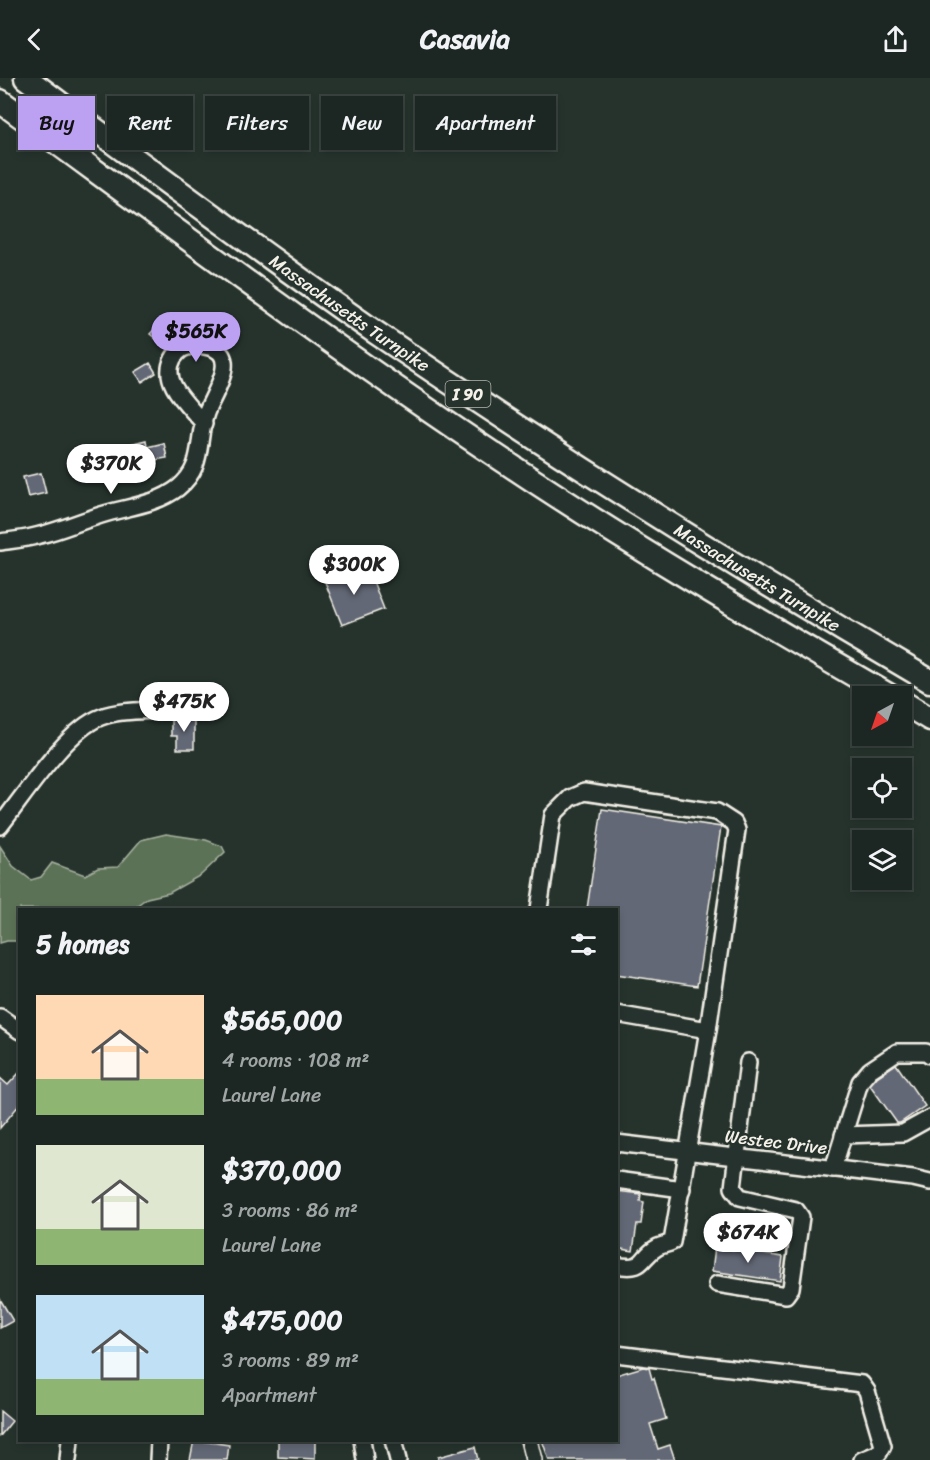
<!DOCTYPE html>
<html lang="en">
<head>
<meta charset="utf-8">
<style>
  :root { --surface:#1c2622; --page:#29322f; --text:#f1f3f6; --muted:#a0a5a5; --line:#3a4340; --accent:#bca0f2 }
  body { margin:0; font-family:Sriracha,sans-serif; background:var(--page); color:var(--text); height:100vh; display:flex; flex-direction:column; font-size:22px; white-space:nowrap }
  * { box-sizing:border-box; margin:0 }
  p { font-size:20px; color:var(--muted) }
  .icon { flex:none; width:33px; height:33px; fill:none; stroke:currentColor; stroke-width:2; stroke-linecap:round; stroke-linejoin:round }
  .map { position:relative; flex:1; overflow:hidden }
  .details { position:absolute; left:18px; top:830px; width:600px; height:534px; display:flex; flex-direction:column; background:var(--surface); border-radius:0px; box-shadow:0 3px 9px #0003,0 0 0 2px var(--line) }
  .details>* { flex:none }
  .hud { position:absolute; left:18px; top:18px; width:600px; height:54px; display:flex; gap:12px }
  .needle { width:39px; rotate:220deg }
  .fabs { position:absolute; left:852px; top:608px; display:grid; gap:12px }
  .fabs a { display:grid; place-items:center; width:60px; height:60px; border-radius:0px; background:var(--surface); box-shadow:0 3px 9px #0003,0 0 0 2px var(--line); font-size:30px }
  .price { position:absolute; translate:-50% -51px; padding:0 14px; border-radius:21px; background:#fff; color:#222; font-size:20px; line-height:39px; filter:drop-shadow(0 2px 3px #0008) }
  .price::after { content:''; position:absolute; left:50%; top:36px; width:18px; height:14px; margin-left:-9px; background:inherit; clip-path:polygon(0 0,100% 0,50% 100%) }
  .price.current { background:var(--accent); color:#111 }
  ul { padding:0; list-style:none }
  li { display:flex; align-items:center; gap:18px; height:150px; padding:0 18px }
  li span { display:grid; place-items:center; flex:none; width:168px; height:120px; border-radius:0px; color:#555 }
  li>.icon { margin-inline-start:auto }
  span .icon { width:72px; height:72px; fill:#fffc; stroke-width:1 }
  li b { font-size:26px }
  h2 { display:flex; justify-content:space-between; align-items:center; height:72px; padding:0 18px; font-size:26px }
  .chip { padding:0 21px; border-radius:0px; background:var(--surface); box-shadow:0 3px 9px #0003,0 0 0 2px var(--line); font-size:21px; line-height:54px }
  .chip.current { background:var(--accent); color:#111 }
  header { display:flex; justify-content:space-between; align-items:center; height:78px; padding:0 18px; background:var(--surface); font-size:27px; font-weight:700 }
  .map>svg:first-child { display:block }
  .green { fill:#5b7257; stroke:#a8b2a0; stroke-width:1.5 }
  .building { fill:#636876; stroke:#f4f1e8; stroke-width:1.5 }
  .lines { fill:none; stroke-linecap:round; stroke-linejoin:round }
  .minor-casing { stroke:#f4f1e8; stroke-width:20 }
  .highway-casing { stroke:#f4f1e8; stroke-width:27 }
  .minor { stroke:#26332d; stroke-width:15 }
  .highway { stroke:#26332d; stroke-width:22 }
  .labels { text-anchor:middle; stroke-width:5; stroke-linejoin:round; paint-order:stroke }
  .shield { fill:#26332d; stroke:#b6b8b0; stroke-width:1.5 }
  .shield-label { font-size:16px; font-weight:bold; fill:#f4f1e8 }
  .street-label { font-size:18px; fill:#f4f1e8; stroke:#26332d }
</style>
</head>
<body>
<header><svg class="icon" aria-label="back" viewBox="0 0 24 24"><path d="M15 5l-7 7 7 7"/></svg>Casavia<svg class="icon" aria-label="share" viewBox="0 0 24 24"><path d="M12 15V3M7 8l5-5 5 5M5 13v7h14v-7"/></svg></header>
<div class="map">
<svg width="930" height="1382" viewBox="0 0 930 1382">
  <rect width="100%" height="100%" fill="#26332d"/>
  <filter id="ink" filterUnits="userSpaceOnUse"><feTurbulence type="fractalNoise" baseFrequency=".0167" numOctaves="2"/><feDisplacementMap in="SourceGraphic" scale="12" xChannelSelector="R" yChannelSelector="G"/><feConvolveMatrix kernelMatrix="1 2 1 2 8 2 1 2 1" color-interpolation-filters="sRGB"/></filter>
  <g filter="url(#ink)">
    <polygon class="green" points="166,756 206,762 222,768 225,774 201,797 169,815 147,820 132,831 20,831 19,863 7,863 0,865 0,768 13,788 31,802 41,799 52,785 85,797 98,790 118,789 141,762"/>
    <g class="building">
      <polygon points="166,239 176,249 171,255 174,257 164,268 150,256"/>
      <polygon points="150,285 156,295 142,304 135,294"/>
      <polygon points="146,362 147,369 164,365 167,380 137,385 136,379 128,381 127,378 123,379 121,368"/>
      <polygon points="41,395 46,415 28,419 23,399"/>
      <polygon points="367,488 384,531 342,547 325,504"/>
      <polygon points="179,641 194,641 194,671 177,671 177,658 171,658 171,642"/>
      <polygon points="602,731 721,749 697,908 616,896 616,831 587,831"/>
      <polygon points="896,986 925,1028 900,1045 897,1045 870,1007 877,999"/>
      <polygon points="20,994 20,1026 0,1050 0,1000 8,1007"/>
      <polygon points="616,1113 641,1116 640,1123 644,1124 641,1146 637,1146 633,1173 616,1170"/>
      <polygon points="715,1169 783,1179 780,1203 712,1193"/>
      <polygon points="0,1221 13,1243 0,1250"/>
      <polygon points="643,1289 649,1290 652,1301 654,1300 666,1341 650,1346 658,1371 670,1367 675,1382 549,1382 542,1362 616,1362 616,1297"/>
      <polygon points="0,1333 12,1343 0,1358"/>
      <polygon points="194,1362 229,1367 227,1382 190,1382"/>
      <polygon points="278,1362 315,1362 315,1381 278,1379"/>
      <polygon points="475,1369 478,1382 438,1382 438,1379"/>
    </g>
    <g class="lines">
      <g class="minor-casing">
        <g id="minor">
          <path d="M0,464C13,462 27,461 40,457C61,452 81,443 101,437C126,429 156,427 178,410C205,388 196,364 206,335C212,318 242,277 209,269C201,267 190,267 182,271C178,274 175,277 173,281C160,305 190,328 204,346"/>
          <path d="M0,748C24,718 66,652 101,639C119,632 142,633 161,632"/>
          <path d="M539,831L553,737L570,720L584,714L717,734L734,745L737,752L708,952L672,1164C668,1166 662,1167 658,1169C639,1179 647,1193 616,1187"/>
          <polyline points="616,936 708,952"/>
          <polyline points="0,939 20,953"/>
          <polyline points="843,1057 903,1055 930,1040"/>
          <polyline points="616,1065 913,1100 930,1104"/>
          <polyline points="833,1091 860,1004 870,992 897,974 926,974 930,977"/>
          <polyline points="616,1102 682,1111"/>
          <polyline points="717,1206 786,1217 791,1210 801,1139 796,1132 740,1119 733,1110 748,984"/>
          <polyline points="616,1276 862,1306 867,1313 883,1368 879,1375 862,1382"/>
          <polyline points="362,1362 365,1382"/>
          <polyline points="393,1362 398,1382"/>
          <polyline points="529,1362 534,1382"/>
          <polyline points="68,1382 70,1362"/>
          <polyline points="158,1382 159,1362"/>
        </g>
      </g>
      <g class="highway-casing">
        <g id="highway">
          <path id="s1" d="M26,0C142,86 257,172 375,254C556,377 741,493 930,603"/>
          <path d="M0,23C167,145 332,269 504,383C629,467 760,543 890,618"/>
          <polyline points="902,624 930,641"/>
        </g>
      </g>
      <use href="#minor" class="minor"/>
      <use href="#highway" class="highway"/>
    </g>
  </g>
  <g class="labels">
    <rect class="shield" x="445.5" y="303" width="45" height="26" rx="4.5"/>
    <g class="shield-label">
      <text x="468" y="322">I 90</text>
    </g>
    <g class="street-label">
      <text dy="6" stroke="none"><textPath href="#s1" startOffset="400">Massachusetts Turnpike</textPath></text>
      <text dy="6" stroke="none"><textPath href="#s1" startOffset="886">Massachusetts Turnpike</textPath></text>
      <text transform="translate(776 1064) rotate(7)" y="6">Westec Drive</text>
    </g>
  </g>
</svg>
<div class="fabs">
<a><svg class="needle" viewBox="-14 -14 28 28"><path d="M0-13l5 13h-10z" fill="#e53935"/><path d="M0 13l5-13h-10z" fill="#a0a5a5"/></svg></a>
<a><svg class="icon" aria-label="locate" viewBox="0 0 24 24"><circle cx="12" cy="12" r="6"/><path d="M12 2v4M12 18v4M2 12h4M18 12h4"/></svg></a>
<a><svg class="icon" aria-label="layers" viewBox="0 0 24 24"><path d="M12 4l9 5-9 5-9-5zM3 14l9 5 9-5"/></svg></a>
</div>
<b class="price current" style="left:196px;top:285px">$565K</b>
<b class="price" style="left:111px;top:417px">$370K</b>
<b class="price" style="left:354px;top:518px">$300K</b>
<b class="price" style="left:184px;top:655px">$475K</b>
<b class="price" style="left:748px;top:1186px">$674K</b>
<div class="hud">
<a class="chip current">Buy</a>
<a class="chip">Rent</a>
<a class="chip">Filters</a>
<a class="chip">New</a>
<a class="chip">Apartment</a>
</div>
<section class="details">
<h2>5 homes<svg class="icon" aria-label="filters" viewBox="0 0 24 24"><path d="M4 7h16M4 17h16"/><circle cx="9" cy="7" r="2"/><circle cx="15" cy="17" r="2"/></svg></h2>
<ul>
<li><span style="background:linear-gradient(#ffd9b3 70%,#8fb573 0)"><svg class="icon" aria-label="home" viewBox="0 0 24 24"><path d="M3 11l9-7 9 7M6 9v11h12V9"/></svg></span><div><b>$565,000</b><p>4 rooms · 108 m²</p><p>Laurel Lane</p></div></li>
<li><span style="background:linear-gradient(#dfe7d0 70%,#8fb573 0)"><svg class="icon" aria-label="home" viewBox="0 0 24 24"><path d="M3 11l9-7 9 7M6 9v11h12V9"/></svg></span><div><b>$370,000</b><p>3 rooms · 86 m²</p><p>Laurel Lane</p></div></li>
<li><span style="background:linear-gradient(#bfe0f5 70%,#8fb573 0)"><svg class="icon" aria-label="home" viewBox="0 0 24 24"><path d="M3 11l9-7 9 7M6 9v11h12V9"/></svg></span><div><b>$475,000</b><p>3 rooms · 89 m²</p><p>Apartment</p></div></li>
</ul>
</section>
</div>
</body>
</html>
